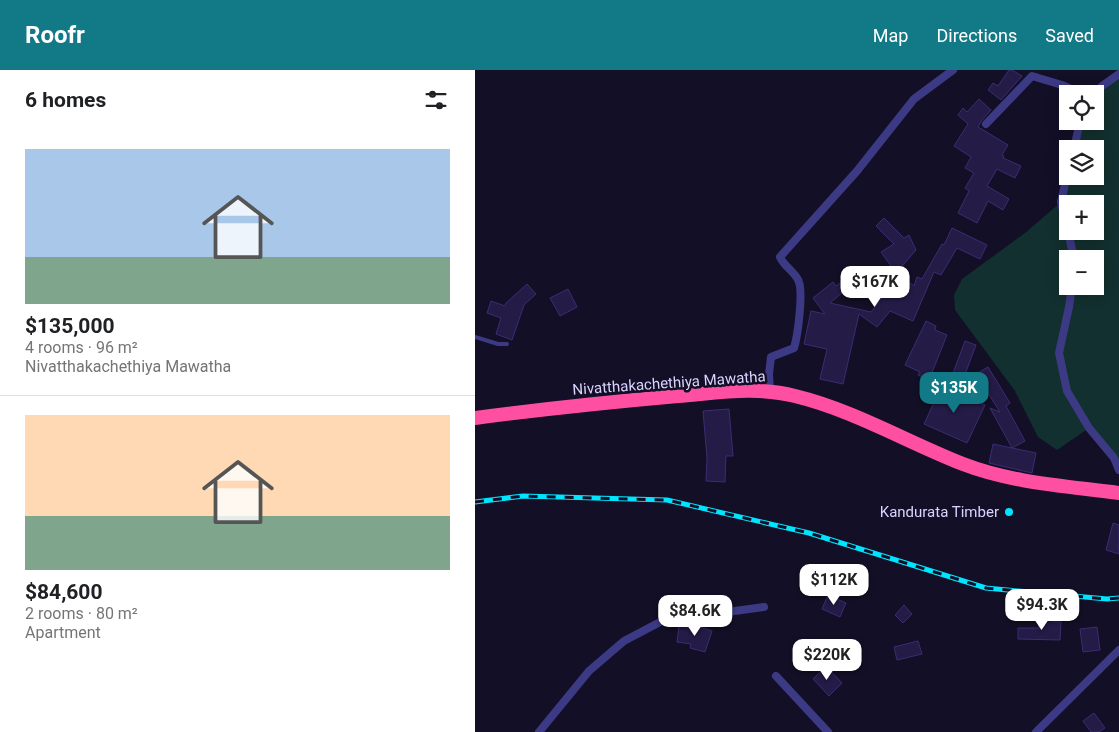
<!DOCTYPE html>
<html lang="en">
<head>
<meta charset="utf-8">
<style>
  :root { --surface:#fff; --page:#f6f6f6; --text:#202124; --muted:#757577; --line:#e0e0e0; --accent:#127987 }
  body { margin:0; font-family:Roboto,sans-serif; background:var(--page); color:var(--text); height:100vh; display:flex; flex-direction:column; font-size:19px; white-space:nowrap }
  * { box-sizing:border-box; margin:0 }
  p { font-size:16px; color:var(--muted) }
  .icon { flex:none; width:28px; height:28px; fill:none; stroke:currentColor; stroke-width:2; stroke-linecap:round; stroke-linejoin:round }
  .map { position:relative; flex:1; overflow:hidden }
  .sheet { display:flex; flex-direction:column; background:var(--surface); width:475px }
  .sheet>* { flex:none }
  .controls { position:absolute; left:584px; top:15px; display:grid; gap:10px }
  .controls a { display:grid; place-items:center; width:45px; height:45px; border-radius:0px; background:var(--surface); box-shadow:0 2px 12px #0003; font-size:25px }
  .price { position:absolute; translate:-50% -42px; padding:0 11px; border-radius:10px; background:#fff; color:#222; font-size:16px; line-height:32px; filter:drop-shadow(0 1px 2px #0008) }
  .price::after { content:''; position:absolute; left:50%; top:30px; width:15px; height:11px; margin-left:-8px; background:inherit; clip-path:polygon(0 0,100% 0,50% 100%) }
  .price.selected { background:var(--accent); color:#fff }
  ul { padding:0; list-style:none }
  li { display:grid; align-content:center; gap:10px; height:265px; padding:0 25px }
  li+li { border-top:1px solid var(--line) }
  li span { display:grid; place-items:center; height:155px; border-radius:0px; color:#555 }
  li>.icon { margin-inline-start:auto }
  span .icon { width:90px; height:90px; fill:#fffc; stroke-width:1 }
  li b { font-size:21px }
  h2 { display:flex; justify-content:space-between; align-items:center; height:60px; padding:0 25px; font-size:21px }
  header { display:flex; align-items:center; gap:30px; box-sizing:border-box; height:70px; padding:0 25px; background:var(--accent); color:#fff }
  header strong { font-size:24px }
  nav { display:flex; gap:28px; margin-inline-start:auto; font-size:18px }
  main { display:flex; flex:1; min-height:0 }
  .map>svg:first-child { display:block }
  .green { fill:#12302f; fill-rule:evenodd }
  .building { fill:#241b47; stroke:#3b2d73 }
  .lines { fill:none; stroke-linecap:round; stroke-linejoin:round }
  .lane { stroke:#3d3a85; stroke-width:4 }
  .street { stroke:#3d3a85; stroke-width:8 }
  .highway { stroke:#ff4fa3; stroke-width:14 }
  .rail-casing { stroke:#00e5ff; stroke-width:5 }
  .rail { stroke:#130f26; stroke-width:3; stroke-dasharray:9; stroke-linecap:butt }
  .poi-dot { fill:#00e5ff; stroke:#130f26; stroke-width:2 }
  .labels { text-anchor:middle; stroke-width:5; stroke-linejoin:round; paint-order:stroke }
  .street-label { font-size:15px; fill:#d9d4ff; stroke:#130f26 }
  .poi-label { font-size:15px; fill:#d9d4ff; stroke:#130f26; text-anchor:end }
</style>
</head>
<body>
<header>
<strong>Roofr</strong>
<nav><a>Map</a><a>Directions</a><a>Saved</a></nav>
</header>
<main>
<section class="sheet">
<h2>6 homes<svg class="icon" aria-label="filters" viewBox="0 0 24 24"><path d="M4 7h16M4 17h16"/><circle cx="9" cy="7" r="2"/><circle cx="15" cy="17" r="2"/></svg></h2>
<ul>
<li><span style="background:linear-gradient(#a9c7e8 70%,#7fa58c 0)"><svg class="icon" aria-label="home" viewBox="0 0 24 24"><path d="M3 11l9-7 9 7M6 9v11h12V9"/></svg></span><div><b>$135,000</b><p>4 rooms · 96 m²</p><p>Nivatthakachethiya Mawatha</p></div></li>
<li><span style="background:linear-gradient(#ffd9b3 65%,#7fa58c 0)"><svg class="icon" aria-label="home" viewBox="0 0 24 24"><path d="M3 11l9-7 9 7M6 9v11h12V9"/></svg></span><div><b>$84,600</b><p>2 rooms · 80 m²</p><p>Apartment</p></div></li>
</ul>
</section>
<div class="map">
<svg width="644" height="662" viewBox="0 0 644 662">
  <rect width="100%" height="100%" fill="#130f26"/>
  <path class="green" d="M644,4V393L614,358L582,380L563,367L540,321L480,240L479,225L487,209L550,163L586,132L592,106H620V79H599L605,51H620V25ZM592,134H620V161H592ZM592,189H620V216H592Z"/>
  <g class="building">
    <polygon points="534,0 537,0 547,6 526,30 513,20 518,13 523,16"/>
    <polygon points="504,29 516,40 507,50 503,57 533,75 527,85 529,86 528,88 546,96 540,108 522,99 512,116 534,129 528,140 513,131 502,153 483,143 494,121 490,118 499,103 490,98 496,87 479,76 493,54 483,45 488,38 492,42"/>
    <polygon points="409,148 429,168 434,165 441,180 421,203 406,182 419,174 401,156"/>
    <polygon points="477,158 512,175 505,189 482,178 466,205 459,202 438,251 415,241 402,257 384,244 368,314 345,309 352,279 329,274 336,241 350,244 338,228 358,212 361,216 369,210 374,217 355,233 396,242 417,216 415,214 423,203 439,216 442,207 447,209 467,174 469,175"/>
    <polygon points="52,214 61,224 49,235 37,270 21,264 26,248 12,243 16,231 30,236 31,233"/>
    <polygon points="93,219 102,237 85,246 75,228"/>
    <polygon points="451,251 461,256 460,260 472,265 454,310 443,305 445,302 430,295"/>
    <polygon points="490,271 501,275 489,307 478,303"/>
    <polygon points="513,297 535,333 531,336 550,371 537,378 515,338 525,342 501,304"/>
    <polygon points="467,315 510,335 492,373 449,354"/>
    <polygon points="254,339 258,386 251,386 250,412 231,411 232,388 228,341"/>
    <polygon points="518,374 561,383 557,403 514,393"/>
    <polygon points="638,453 644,455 644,484 631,480"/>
    <polygon points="353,525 371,533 365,547 347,539"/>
    <polygon points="429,535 437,544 428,553 420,545"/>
    <polygon points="570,547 578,548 578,552 586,552 585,570 543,569 543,558 564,558 564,552 570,552"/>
    <polygon points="204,556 221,558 222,556 237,561 230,582 215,578 216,574 202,572"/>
    <polygon points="622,557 625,580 608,582 605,559"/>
    <polygon points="443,571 447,584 422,590 419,577"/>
    <polygon points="350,573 366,589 358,597 342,581"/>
    <polygon points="351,596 367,613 354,626 338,609"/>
    <polygon points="619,643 630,658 624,662 616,662 608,651"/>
  </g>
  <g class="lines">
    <polyline class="lane" points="0,267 23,274 32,274"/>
    <g class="street">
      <polyline points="620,25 627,16 644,4"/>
      <polyline points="511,54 557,6 587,15 607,24"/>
      <polyline points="599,79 605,51"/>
      <polyline points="592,105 586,132 592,161"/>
      <polyline points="593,161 599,189"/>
      <polyline points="597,216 594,237 584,283 592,321 614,358 639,388 644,400"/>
      <path d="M295,321L294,304L296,287L319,278C323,265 328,224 324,212C321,202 309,197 305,187L382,101L439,29L478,0"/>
      <polyline points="301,606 353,662"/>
      <polyline points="64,662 114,601 149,571 187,551 289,537"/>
      <polyline points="561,662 644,580"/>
    </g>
    <path class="highway" d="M0,348C68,339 135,332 203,326C242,323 282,316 320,326C378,340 432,372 488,394C537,413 592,416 644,423"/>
    <g class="rail-casing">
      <polyline id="rail" points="0,432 48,426 192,430 334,463 511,518 632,529 644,528"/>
    </g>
    <use href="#rail" class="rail"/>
  </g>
  <circle class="poi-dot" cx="534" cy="442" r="5"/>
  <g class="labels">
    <g class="street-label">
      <text transform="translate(194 313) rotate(-4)" y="5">Nivatthakachethiya Mawatha</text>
    </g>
    <g class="poi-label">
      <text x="524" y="447">Kandurata Timber</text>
    </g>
  </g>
</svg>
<div class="controls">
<a><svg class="icon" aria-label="locate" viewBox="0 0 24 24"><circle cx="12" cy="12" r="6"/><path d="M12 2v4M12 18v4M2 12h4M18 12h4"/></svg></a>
<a><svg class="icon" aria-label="layers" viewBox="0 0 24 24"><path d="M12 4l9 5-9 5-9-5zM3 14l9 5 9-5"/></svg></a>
<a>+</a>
<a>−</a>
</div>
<b class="price" style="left:400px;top:238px">$167K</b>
<b class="price selected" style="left:479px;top:344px">$135K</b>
<b class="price" style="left:359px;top:536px">$112K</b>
<b class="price" style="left:567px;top:561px">$94.3K</b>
<b class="price" style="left:220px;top:567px">$84.6K</b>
<b class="price" style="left:352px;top:611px">$220K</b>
</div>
</main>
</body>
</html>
